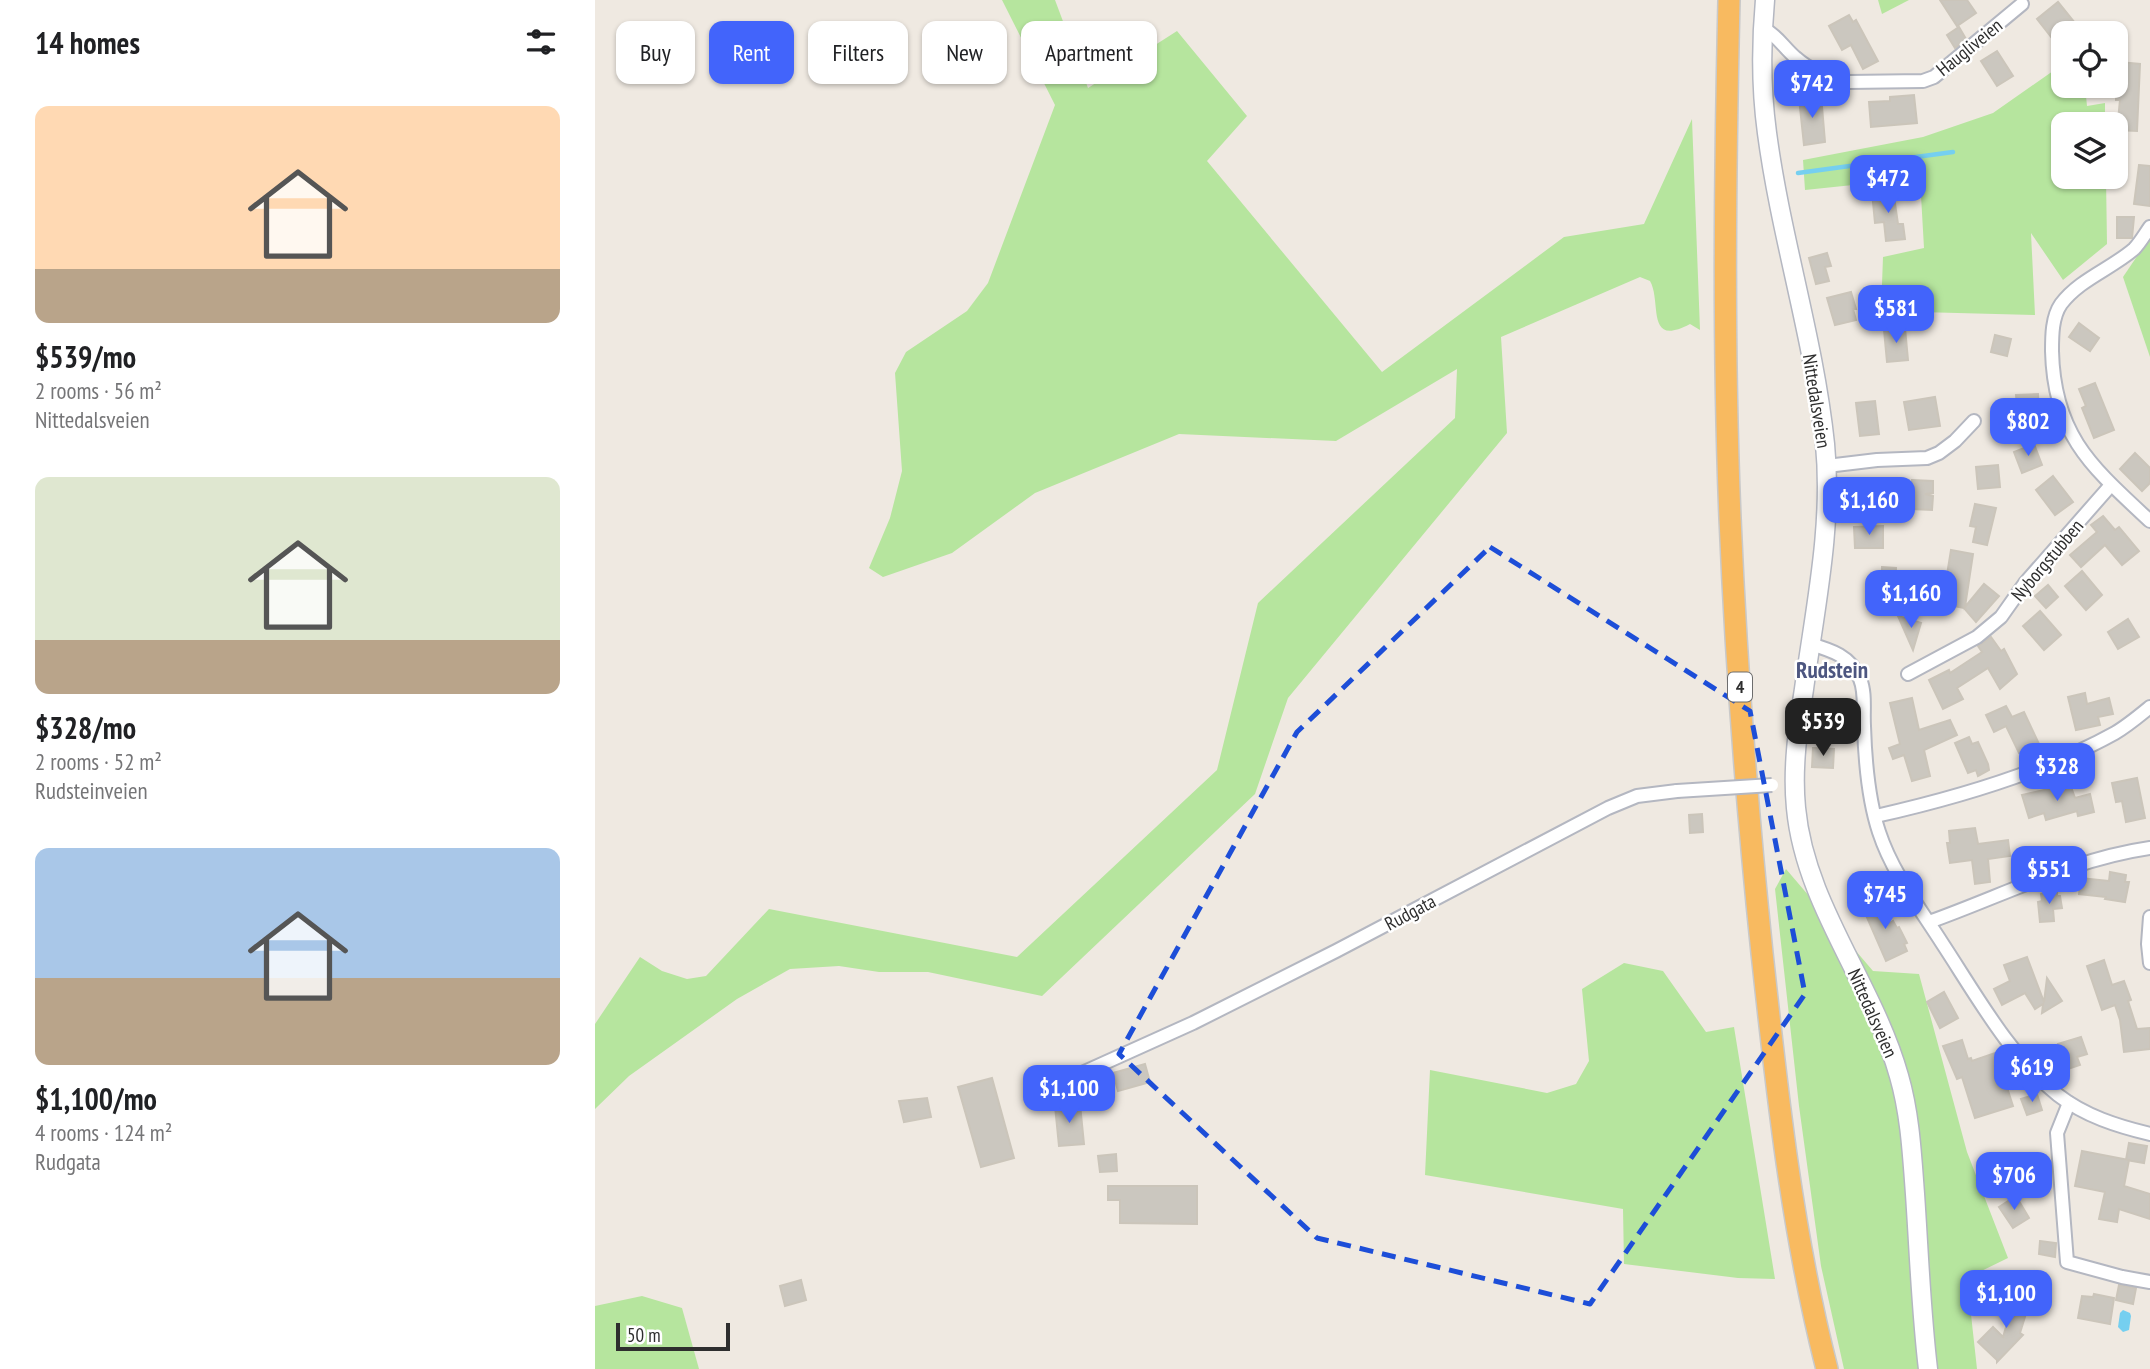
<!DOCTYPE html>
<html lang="en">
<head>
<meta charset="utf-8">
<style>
  :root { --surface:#fff; --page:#f2f2f2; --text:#202124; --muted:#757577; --accent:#4264fb }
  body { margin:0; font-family:"PT Sans Narrow",sans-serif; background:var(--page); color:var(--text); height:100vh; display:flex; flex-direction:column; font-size:26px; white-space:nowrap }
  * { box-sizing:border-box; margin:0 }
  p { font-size:23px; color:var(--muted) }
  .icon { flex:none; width:38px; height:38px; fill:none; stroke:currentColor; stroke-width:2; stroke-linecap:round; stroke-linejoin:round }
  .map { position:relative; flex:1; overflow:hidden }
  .panel { display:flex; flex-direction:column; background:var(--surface); width:595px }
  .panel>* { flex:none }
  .top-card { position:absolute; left:21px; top:21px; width:665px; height:63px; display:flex; gap:14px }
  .controls { position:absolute; left:1456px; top:21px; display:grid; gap:14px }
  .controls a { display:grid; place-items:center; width:77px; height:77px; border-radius:14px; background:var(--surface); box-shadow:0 2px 5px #0004; font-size:35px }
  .scale { position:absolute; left:21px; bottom:18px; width:114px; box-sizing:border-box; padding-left:7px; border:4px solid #2e2e2e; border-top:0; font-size:19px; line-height:24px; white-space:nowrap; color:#2e2e2e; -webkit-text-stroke:5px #fff; paint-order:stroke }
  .price { position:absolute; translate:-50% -60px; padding:0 16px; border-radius:14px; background:var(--accent); color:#fff; font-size:23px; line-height:46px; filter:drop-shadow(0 2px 4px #0008) }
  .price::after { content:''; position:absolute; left:50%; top:42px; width:21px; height:16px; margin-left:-10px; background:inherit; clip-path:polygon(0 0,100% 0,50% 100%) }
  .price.active { background:#222; color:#fff }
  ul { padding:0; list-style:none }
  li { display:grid; align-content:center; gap:14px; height:371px; padding:0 35px }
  li span { display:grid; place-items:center; height:217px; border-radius:14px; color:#555 }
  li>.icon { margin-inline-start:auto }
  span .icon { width:126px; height:126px; fill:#fffc; stroke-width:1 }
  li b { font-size:30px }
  h2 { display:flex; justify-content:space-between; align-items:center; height:84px; padding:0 35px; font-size:30px }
  .tag { padding:0 24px; border-radius:14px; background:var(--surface); box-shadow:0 2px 5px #0004; font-size:24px; line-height:63px }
  .tag.active { background:var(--accent); color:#fff }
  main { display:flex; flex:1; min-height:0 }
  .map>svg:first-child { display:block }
  .green { fill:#b6e59e }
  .water { fill:#75cff0 }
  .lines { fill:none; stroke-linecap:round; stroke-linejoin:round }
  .stream { stroke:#75cff0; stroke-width:4.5 }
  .building { fill:#cbc7bf; stroke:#cbc5ba; stroke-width:2 }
  .minor-casing { stroke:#b4b7c1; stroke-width:16 }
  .secondary-casing { stroke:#b4b7c1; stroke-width:21 }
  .trunk-casing { stroke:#c9c9c9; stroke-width:24 }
  .minor { stroke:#fff; stroke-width:12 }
  .secondary { stroke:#fff; stroke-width:18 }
  .trunk { stroke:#f8ba60; stroke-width:21 }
  .minor-bridge-casing { stroke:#b4b7c1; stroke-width:16; stroke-linecap:butt }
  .minor-bridge { stroke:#fff; stroke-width:12 }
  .marked { fill:none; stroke:#1d4ed8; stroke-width:5; stroke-dasharray:14 9; stroke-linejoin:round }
  .labels { text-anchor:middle; stroke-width:5; stroke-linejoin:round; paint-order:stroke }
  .shield { fill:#fff; stroke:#6d6d6d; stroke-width:2 }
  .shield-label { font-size:18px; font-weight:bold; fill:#2e2e2e }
  .street-label { font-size:19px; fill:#2e2e2e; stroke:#fff }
  .quarter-label { font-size:23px; font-weight:bold; fill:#4d5680; stroke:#fff }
</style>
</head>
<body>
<main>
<section class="panel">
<h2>14 homes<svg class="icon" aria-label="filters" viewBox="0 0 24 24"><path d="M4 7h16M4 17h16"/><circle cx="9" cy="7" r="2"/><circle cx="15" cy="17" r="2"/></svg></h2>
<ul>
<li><span style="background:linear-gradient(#ffd9b3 75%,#b9a48a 0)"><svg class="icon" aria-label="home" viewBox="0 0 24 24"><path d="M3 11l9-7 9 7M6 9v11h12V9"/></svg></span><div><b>$539/mo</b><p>2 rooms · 56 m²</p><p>Nittedalsveien</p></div></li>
<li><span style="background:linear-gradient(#dfe7d0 75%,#b9a48a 0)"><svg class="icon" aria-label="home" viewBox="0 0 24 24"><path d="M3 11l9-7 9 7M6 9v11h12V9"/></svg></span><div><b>$328/mo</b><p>2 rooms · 52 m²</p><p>Rudsteinveien</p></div></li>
<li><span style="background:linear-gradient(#a9c7e8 60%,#b9a48a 0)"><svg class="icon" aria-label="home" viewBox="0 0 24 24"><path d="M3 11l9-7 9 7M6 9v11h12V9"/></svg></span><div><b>$1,100/mo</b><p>4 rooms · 124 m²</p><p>Rudgata</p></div></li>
</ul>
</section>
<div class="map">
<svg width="1555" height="1369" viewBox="0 0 1555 1369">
  <rect width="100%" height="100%" fill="#efe9e1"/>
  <g class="green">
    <path d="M407,0H460L493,88L582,31L652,116L612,161L787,372L969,237L1049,224L1097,119L1105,330L1095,324C1050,348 1067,302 1055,281L1045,277L906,337L912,433L693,698L660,794L447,996L333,972H284L244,966L195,969L142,999L34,1076L0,1109V1024L45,957L67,971L92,979L111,976L174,909L422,957L622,770L663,603L860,418L862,369L741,441L584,434L440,493L357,553L288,577L274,568L295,518L307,471L300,373L311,352L372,311L393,283L460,105Z"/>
    <polygon points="1283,0 1314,0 1287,14"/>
    <polygon points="1468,64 1468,86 1490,86 1492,106 1510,103 1510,124 1468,124 1468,177 1511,177 1512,244 1468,280 1436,233 1440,315 1286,311 1288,257 1329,248 1325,178 1210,190 1208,160 1328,137 1398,113"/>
    <polygon points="1555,237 1555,357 1528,277"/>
    <polygon points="1191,869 1278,971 1324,974 1372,1152 1413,1258 1372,1278 1382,1369 1249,1369 1226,1266 1204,1106 1180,889"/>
    <polygon points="1029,963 1068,971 1111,1032 1139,1027 1180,1279 1143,1278 1029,1264 1028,1209 830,1175 835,1070 952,1093 981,1084 994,1061 987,989"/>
    <polygon points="47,1296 87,1308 104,1369 0,1369 0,1306"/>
  </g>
  <polygon class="water" points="1528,1310 1535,1313 1536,1316 1534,1330 1528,1332 1523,1327 1525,1313"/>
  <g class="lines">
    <polyline class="stream" points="1203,173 1358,152"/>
  </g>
  <g class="building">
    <polygon points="1345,0 1372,0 1381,13 1362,26"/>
    <polygon points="1463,2 1488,33 1468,33 1468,52 1442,19"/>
    <polygon points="1254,15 1258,22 1261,20 1283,61 1268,69 1256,45 1247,50 1234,26"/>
    <polygon points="1364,27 1371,39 1360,48 1352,35"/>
    <polygon points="1402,51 1418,76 1402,86 1386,61"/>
    <polygon points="1524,62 1545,64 1542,131 1522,130 1525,100 1521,100"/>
    <polygon points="1226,95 1230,142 1209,145 1204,98"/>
    <polygon points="1319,95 1322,123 1276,127 1274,102 1295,101 1295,97"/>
    <polygon points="1544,165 1555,166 1555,206 1539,204"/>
    <polygon points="1298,190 1303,224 1308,224 1310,239 1291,241 1289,222 1280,223 1277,192"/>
    <polygon points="1522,217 1539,217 1537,238 1522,238"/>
    <polygon points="1232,253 1236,266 1230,267 1234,281 1221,284 1214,258"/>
    <polygon points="1256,292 1261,309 1258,309 1261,320 1240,325 1232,298"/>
    <polygon points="1484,323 1504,338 1495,351 1474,337"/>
    <polygon points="1310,328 1313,360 1292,362 1289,330"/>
    <polygon points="1400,335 1416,339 1412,356 1396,352"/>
    <polygon points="1500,383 1519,430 1499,438 1487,408 1491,406 1484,389"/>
    <polygon points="1443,394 1444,417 1423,418 1421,395"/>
    <polygon points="1340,397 1345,426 1314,430 1309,402"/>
    <polygon points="1280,401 1284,434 1265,436 1261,403"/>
    <polygon points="1439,444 1447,465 1427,473 1419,452"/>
    <polygon points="1540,453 1555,468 1555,483 1547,491 1525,469"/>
    <polygon points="1403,465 1405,487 1383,489 1381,467"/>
    <polygon points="1458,476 1478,502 1460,515 1441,490"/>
    <polygon points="1317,480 1338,481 1338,493 1330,494 1338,496 1337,510 1316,509"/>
    <polygon points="1292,499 1313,501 1311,519 1290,517"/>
    <polygon points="1380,504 1401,508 1392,545 1378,542 1381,527 1375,526"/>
    <polygon points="1508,516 1520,530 1524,527 1544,551 1527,565 1510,545 1486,567 1475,555 1502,532 1496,525"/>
    <polygon points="1288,526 1288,548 1260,548 1259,527"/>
    <polygon points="1356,550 1378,554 1370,607 1389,584 1404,596 1381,622 1369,608 1339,602 1344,580 1351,581"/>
    <polygon points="1287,567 1301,568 1300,597 1286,596"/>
    <polygon points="1487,571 1507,595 1491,610 1470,586"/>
    <polygon points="1453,585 1463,597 1451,608 1440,596"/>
    <polygon points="1445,611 1466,635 1449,650 1428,626"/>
    <polygon points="1303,616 1326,623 1318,650"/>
    <polygon points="1533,619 1544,637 1523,649 1513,632"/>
    <polygon points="1396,637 1406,651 1409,649 1422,674 1405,689 1393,668 1362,688 1368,699 1348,709 1334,680 1354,670 1355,673 1387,652 1383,646"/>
    <polygon points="1490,693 1492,704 1514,698 1518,714 1503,717 1505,725 1481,730 1473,697"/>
    <polygon points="1317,698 1324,730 1355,720 1362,735 1329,750 1335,776 1317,781 1309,755 1298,759 1294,748 1305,744 1295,703"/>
    <polygon points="1411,706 1417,717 1429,712 1444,744 1424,753 1411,726 1399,732 1391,715"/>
    <polygon points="1374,737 1377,744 1383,742 1393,764 1394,770 1383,776 1381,770 1373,773 1360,743"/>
    <polygon points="1218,748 1239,749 1238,768 1217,767"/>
    <polygon points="1542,778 1550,818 1531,822 1527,801 1521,802 1517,783"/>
    <polygon points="1475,784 1480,798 1495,794 1499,812 1483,816 1482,811 1451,820 1449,813 1434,818 1427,795"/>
    <polygon points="1107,814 1108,832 1095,833 1094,815"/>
    <polygon points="1380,828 1383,844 1413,840 1415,856 1393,859 1395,882 1380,884 1377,860 1355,863 1352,843 1355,843 1354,831"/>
    <polygon points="1515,872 1531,875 1530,882 1534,882 1530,902 1510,899 1511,897 1484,894 1486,878 1514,881"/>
    <polygon points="1462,892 1462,896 1465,896 1467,908 1458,909 1459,921 1445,922 1443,902 1447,901 1446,894"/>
    <polygon points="1283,898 1295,923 1298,921 1302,928 1304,927 1312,943 1309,944 1312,951 1291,961 1267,906"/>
    <polygon points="1432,957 1449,1002 1452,978 1467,1001 1447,1013 1448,1004 1440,1009 1430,993 1407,1005 1399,989 1415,981 1409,965"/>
    <polygon points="1509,960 1517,985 1529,981 1536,1000 1533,1001 1542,1029 1555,1028 1555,1049 1529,1052 1525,1020 1520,1005 1507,1010 1492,966"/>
    <polygon points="1349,992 1363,1018 1345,1028 1332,1002"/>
    <polygon points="1486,1037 1492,1054 1482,1057 1485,1065 1470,1070 1463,1044"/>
    <polygon points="1367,1040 1373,1059 1376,1058 1377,1061 1403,1052 1410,1071 1407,1072 1418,1106 1380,1118 1367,1077 1362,1079 1348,1046"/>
    <polygon points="550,1064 555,1082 523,1091 518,1073"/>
    <polygon points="397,1078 419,1158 386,1167 363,1087"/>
    <polygon points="1442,1094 1447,1110 1432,1115 1426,1099"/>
    <polygon points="332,1098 336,1117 309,1122 304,1101"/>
    <polygon points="485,1104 489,1144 464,1146 460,1106"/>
    <polygon points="1534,1143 1552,1146 1549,1163 1531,1160"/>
    <polygon points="1487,1151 1534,1160 1529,1186 1555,1194 1555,1219 1524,1209 1522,1222 1504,1219 1510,1192 1480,1186"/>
    <polygon points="521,1154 522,1171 505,1172 503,1156"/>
    <polygon points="513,1186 602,1186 602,1224 525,1223 525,1200 513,1200"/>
    <polygon points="1421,1196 1434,1218 1418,1228 1404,1207"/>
    <polygon points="1445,1241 1461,1243 1460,1257 1444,1254"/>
    <polygon points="206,1280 211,1300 190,1306 185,1286"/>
    <polygon points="1524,1285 1541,1288 1538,1304 1521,1300"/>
    <polygon points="1415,1294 1429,1298 1427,1306 1433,1307 1425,1333 1428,1335 1402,1362 1402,1360 1383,1342 1398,1327 1408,1337 1417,1307 1412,1306"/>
    <polygon points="1499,1294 1519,1298 1515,1324 1483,1318 1487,1296 1498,1297"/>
  </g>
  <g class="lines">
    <g class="minor-casing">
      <g id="minor">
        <path d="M1168,28C1183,36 1189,48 1201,58C1214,70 1236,78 1253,82L1328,81L1339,77L1427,4"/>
        <path d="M1555,227C1550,234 1545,243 1539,249C1516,269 1485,279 1466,304C1457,317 1457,336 1457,351C1459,436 1497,467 1555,521"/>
        <polyline points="1232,466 1282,460 1332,458 1344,453 1360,441 1379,421"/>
        <path d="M1215,644C1236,650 1256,656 1265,679C1271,693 1268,711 1269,726C1270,758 1274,802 1284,832C1297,872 1324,907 1347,943C1380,993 1415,1057 1463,1095C1490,1116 1522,1126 1555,1134"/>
        <polyline points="1313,674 1382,637 1406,617 1430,583 1516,485"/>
        <path d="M1281,816C1361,798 1448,773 1520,733C1532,726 1544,716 1555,707"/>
        <polyline points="1555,917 1553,944 1555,963"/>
        <path d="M1334,922C1407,896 1478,859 1555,848"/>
        <polyline points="445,1092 598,1023 741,951 1013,808 1042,796 1082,791"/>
        <polyline points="1474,1103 1462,1133 1472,1262 1527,1277 1555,1282"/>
      </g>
    </g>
    <g class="secondary-casing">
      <path id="secondary" d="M1170,0C1166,44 1166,89 1172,133C1186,238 1219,339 1230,444C1238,526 1220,608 1209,689C1203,728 1197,768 1201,808C1210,905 1278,983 1304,1076C1315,1114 1317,1154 1320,1194C1324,1252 1326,1311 1333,1369"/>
    </g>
    <g class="trunk-casing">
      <path id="trunk" d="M1134,0C1130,173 1128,346 1135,518C1141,663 1152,808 1167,953C1182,1092 1197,1233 1232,1369"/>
    </g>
    <use href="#minor" class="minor"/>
    <use href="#secondary" class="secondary"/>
    <use href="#trunk" class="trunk"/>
    <g class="minor-bridge-casing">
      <polyline id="minor-bridge" points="1082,791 1177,785"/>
    </g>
    <use href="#minor-bridge" class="minor-bridge"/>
  </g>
  <path class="marked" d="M895,547L1155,711L1210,994L995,1304L722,1238L524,1054L702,732Z"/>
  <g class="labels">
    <rect class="shield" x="1133" y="672.5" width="24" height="29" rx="5"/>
    <g class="shield-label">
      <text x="1145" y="693">4</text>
    </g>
    <g class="street-label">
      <text transform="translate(1374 47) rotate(-39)" y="7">Haugliveien</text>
      <text transform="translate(1222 401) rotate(81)" y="7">Nittedalsveien</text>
      <text transform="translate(1452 560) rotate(-50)" y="7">Nyborgstubben</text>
      <text transform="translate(815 912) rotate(-28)" y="7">Rudgata</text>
      <text transform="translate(1278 1013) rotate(66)" y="7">Nittedalsveien</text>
    </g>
    <g class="quarter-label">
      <text x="1237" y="678">Rudstein</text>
    </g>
  </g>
</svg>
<div class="controls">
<a><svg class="icon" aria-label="locate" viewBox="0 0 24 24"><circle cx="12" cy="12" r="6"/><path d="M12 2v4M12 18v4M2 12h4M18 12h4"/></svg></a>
<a><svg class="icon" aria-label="layers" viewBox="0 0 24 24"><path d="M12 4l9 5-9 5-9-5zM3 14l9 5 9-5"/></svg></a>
</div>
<div class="scale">50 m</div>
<b class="price" style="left:1217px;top:120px">$742</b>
<b class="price" style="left:1293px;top:215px">$472</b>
<b class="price" style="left:1301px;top:345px">$581</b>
<b class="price" style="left:1433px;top:458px">$802</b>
<b class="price" style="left:1274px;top:537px">$1,160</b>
<b class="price" style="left:1316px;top:630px">$1,160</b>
<b class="price active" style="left:1228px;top:758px">$539</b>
<b class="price" style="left:1462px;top:803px">$328</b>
<b class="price" style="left:1454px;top:906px">$551</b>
<b class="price" style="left:1290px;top:931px">$745</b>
<b class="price" style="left:1437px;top:1104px">$619</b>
<b class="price" style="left:474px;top:1125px">$1,100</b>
<b class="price" style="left:1419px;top:1212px">$706</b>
<b class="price" style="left:1411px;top:1330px">$1,100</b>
<div class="top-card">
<a class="tag">Buy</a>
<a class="tag active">Rent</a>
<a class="tag">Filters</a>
<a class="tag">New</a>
<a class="tag">Apartment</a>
</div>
</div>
</main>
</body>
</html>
